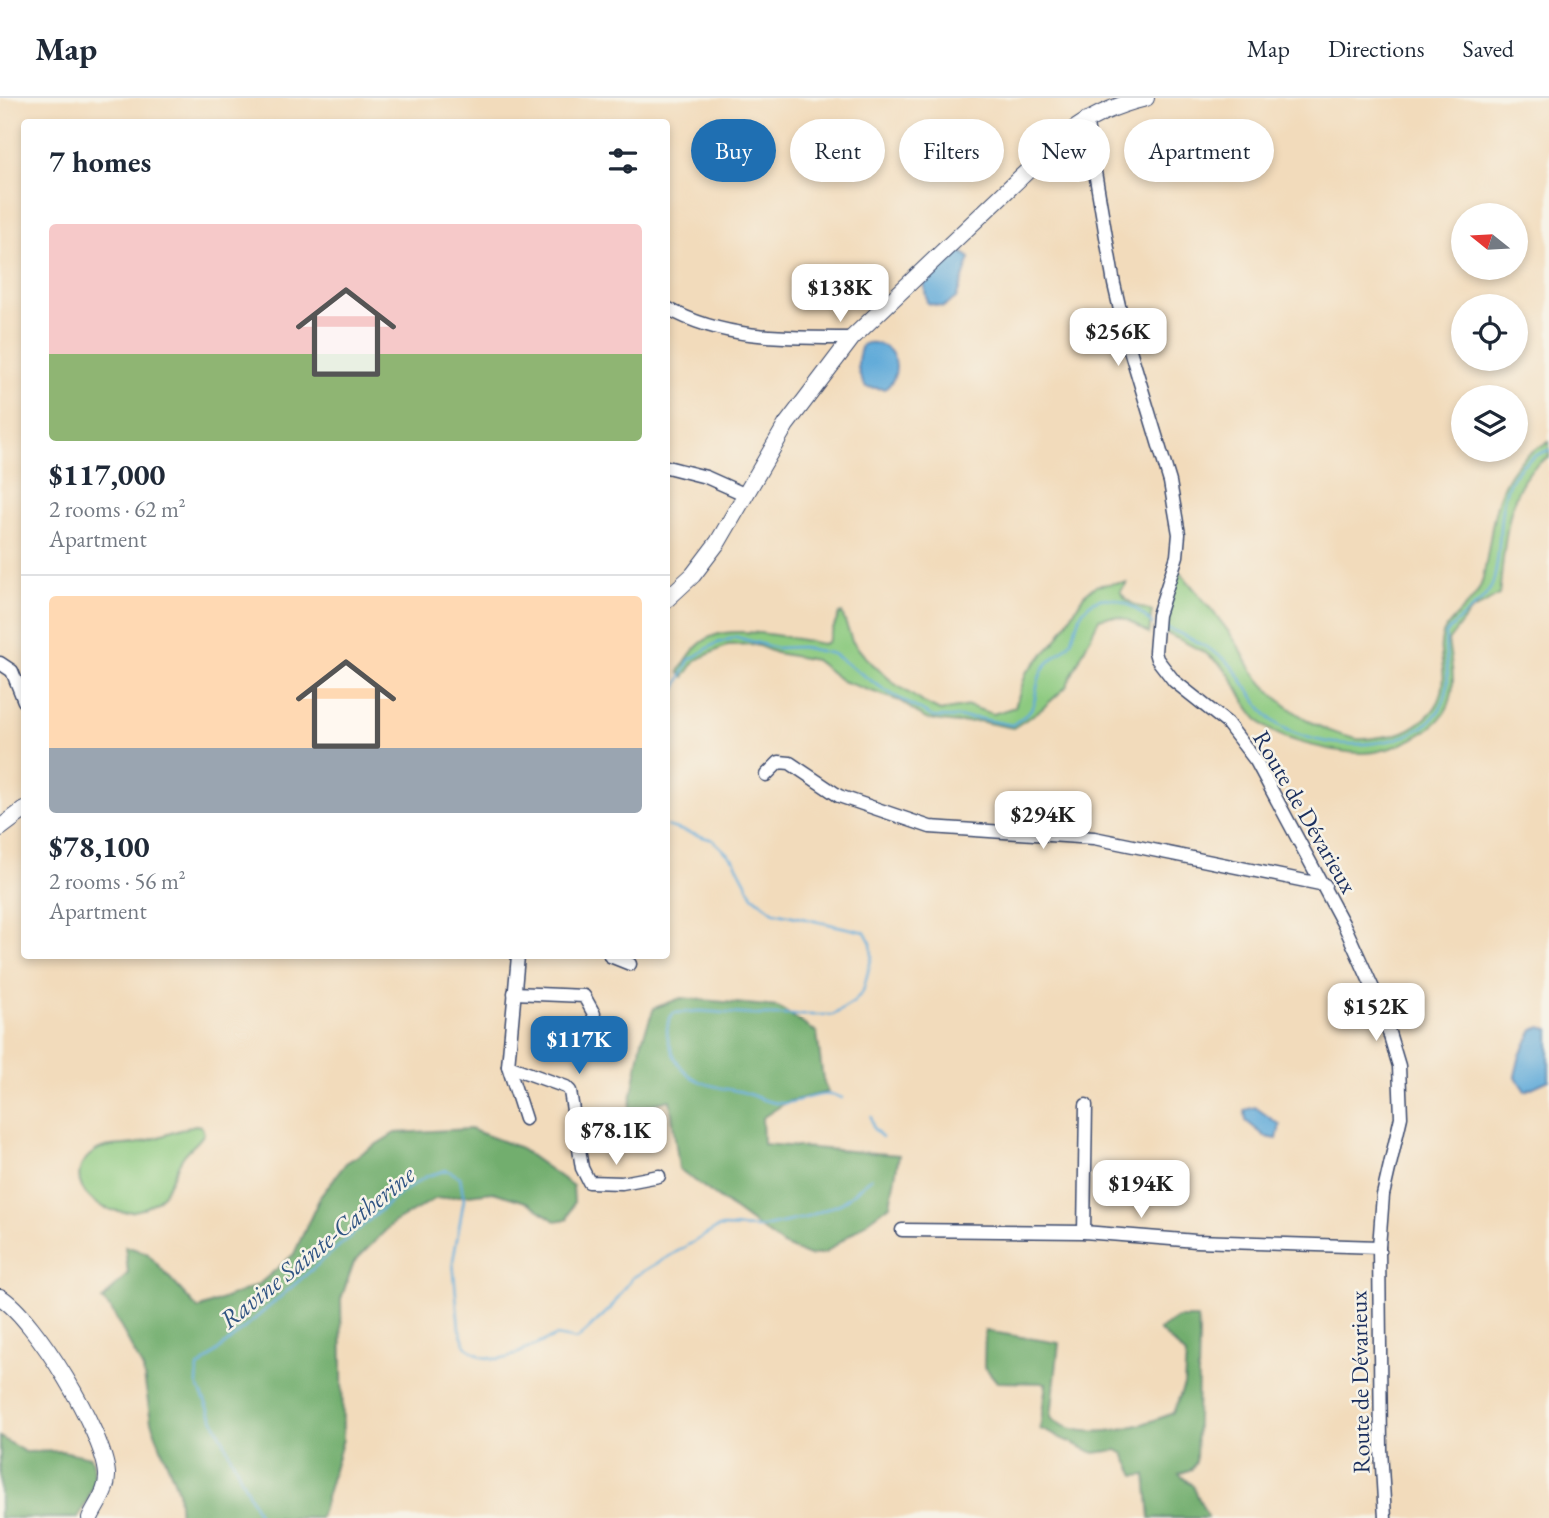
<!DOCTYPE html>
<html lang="en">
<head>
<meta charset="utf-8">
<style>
  :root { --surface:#fff; --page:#f2f2f3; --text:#1f2937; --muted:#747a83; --line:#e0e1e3; --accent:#1f6fb2 }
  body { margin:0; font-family:"EB Garamond",serif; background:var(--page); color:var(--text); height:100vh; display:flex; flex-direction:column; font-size:26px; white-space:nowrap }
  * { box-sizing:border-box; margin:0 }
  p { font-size:23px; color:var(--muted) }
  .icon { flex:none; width:38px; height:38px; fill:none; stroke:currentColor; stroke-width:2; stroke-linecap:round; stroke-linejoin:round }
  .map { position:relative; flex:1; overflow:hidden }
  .sheet { position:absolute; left:21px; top:21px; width:649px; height:840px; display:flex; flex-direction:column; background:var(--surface); border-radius:7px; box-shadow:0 4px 10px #0003 }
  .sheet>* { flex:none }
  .top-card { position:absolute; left:691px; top:21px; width:665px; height:63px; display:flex; gap:14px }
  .needle { width:46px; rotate:288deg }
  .controls { position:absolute; left:1451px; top:105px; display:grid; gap:14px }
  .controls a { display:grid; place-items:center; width:77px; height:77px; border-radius:50%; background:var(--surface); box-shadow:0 4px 10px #0003; font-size:35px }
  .price { position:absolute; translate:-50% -60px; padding:0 16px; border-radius:14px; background:#fff; color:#222; font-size:23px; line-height:46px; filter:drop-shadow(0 2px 4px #0008) }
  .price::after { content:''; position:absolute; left:50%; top:42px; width:21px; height:16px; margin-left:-10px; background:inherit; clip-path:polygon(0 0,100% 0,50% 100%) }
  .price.selected { background:var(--accent); color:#fff }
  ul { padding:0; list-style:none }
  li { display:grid; align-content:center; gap:14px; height:371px; padding:0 28px }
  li+li { border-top:2px solid var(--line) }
  li span { display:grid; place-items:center; height:217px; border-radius:7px; color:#555 }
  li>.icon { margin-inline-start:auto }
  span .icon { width:126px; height:126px; fill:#fffc; stroke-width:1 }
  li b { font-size:30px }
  h2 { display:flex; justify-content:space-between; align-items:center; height:84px; padding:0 28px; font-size:30px }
  .tag { padding:0 24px; border-radius:32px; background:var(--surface); box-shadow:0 4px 10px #0003; font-size:24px; line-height:63px }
  .tag.selected { background:var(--accent); color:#fff }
  header { display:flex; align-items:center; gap:42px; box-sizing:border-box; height:98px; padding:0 35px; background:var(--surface); border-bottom:2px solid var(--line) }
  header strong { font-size:33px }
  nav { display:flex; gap:38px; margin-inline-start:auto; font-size:24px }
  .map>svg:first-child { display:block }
  .green { fill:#8dca80; stroke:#547c6f; stroke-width:2 }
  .forest { fill:#72ae6e; stroke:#466e66; stroke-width:2 }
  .water { fill:#62abd9; stroke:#3e6d9c; stroke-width:2 }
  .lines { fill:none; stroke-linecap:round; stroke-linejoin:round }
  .stream { stroke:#62abd9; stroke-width:2.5 }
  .minor-casing { stroke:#3b496c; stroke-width:15 }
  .major-casing { stroke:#3b496c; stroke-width:18 }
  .minor { stroke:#fff; stroke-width:12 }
  .major { stroke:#fff; stroke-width:16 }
  .labels { text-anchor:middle; stroke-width:5; stroke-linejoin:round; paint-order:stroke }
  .street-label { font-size:24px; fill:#1b2f5e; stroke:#f7f3e8 }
  .water-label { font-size:26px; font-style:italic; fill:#305483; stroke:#f7f3e8 }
</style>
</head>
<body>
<header>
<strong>Map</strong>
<nav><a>Map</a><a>Directions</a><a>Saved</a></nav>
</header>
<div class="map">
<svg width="1549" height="1420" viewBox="0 0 1549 1420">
  <rect width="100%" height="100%" fill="#f7f3e8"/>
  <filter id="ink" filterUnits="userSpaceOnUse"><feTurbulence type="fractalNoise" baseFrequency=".0143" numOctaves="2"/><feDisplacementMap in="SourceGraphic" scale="14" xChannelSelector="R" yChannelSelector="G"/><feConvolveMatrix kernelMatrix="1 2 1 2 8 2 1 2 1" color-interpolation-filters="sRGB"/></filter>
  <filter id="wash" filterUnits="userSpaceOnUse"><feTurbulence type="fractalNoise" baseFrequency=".00686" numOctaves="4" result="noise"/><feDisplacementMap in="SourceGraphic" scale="28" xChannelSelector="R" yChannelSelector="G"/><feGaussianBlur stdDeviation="1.57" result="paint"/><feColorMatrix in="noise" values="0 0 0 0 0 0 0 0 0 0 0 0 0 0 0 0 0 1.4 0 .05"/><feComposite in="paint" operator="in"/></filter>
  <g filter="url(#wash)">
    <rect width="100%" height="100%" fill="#f2dbbb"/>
    <g class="green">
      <path d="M1549,344V360C1504,377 1505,456 1499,497L1470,514L1448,543C1451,565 1457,584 1449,606C1438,634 1392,654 1364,655C1339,655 1285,644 1266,629C1247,614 1242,595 1229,576C1213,555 1185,545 1162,533L1169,498L1180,474C1198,496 1217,517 1233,540C1241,550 1245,562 1252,572C1276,606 1316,633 1357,641C1366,642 1379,639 1388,638C1407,636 1431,620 1439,603C1451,575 1435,556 1443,536C1450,518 1478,505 1483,480C1495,428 1490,369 1549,344Z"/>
      <path d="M1115,485H1127L1120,493C1127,506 1139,509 1152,513L1149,536C1132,523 1120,514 1099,521L1066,589L1042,611L1013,630L978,623L958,625L926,621L900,603L842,583L815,562L776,555L754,546L728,547L696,562L684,579L679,574C687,560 697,544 713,538C738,527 796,541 823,546L828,544L839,516L842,515L852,543L867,561L895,586L924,605L940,613L969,608L993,616L1015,609L1026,575L1056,543L1084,497L1095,488Z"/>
      <path d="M195,1027L201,1028L204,1035C199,1045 189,1050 183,1059C174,1072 168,1095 155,1104C111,1136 48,1082 97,1052C109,1045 126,1049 139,1045C158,1040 176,1033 195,1027Z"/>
    </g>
    <g class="forest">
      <polygon points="681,900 778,909 817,935 823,982 828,994 787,1004 762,1020 763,1046 899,1057 890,1107 825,1155 809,1158 783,1147 679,1071 670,1002 629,1012 642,942 654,910"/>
      <polygon points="470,1031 518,1049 573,1088 574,1104 567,1121 555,1123 529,1105 493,1094 435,1101 393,1125 354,1164 341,1201 343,1341 320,1420 180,1420 178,1393 151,1324 143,1271 111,1211 102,1202 128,1176 125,1148 147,1155 198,1211 258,1187 294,1156 320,1099 346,1065 395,1035"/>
      <path d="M1177,1220H1197L1199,1235L1196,1364L1192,1371L1179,1376L1193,1388L1208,1420H1150L1146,1377L1135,1378L1124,1356L1117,1352L1094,1355L1040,1331L1046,1285L997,1284L984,1268L985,1233L1059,1245L1051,1320C1082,1346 1140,1329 1173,1315L1184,1287L1186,1257L1159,1232Z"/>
      <path d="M0,1339L25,1354L62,1353L91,1359C100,1383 89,1399 78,1420H0Z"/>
    </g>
    <g class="water">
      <polygon points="960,153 970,160 956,200 943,209 927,205 924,186"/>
      <path d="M867,245C895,242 906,274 885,291L866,289C856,275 856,263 862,247Z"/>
      <polygon points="1541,929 1549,931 1549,982 1525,993 1515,978 1520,957 1533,932"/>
      <polygon points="1255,1009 1280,1027 1277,1041 1266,1039 1246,1023 1245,1012"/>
    </g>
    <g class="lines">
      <g class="stream">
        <path d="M1163,529C1182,535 1208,549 1224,561C1234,568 1241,581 1248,591C1256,601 1264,617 1274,624C1316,655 1425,659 1445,600C1452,579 1443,558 1446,536C1458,518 1486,506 1493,484C1508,440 1484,373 1549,352"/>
        <path d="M667,610L689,562L715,546L736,539L776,550L801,549L833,556L886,593L933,619L977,620L1012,627C1045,606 1029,602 1042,573C1047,562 1062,555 1069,546C1076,537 1075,525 1081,516C1101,485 1135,506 1153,527"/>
        <polyline points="667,649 670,657 667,667"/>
        <path d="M667,728L713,742L734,762L753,798L774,814L865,834L871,845L872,858L863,893L854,904L833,917H754L700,913L674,915C665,924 666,938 671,950C682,983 707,988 738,993C754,996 768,1007 785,1005C804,1003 823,991 842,1000"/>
        <polyline points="871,1019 873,1030 882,1039"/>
        <polyline points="260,1420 197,1286 198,1270 398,1097 427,1078 447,1072 460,1079 464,1101 453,1163 459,1230 466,1249 482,1259 496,1261 507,1260 556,1238 577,1242 611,1210 632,1180 719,1129 759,1130 804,1120 842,1105 871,1080"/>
      </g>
    </g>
  </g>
  <g filter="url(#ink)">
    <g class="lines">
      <g class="minor-casing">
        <g id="minor">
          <polyline points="1086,21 1114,186 1127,242 1170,384 1179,436 1177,458 1158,517 1155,554 1157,561 1174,583 1227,625 1256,663 1346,831 1381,908 1399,968 1401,1019 1383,1097 1379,1149 1381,1351 1385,1420"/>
          <path d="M667,210C724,242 788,240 852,240"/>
          <polyline points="667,369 706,379 744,396"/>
          <polyline points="0,565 12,573 24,603"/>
          <polyline points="766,677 779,664 790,665 839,698 930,729 1094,740 1325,787"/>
          <polyline points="518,858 508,968 525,1021"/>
          <polyline points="610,858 630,866"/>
          <polyline points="514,895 584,898 594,916"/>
          <polyline points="508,968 566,989 570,993 582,1070 589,1084 622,1085 659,1078"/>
          <polyline points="902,1132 1084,1134 1196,1143 1379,1149"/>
          <polyline points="1084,1134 1086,1007"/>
        </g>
      </g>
      <g class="major-casing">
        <g id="major">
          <path d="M667,501L693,477L718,444L786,327L852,240L1062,40C1089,19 1113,8 1146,0"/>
          <polyline points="0,730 24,712"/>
          <path d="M0,1199C35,1220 104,1335 107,1376C108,1393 97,1405 90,1420"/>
        </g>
      </g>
      <use href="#minor" class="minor"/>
      <use href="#major" class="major"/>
    </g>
  </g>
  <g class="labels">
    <g class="street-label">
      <text transform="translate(1305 714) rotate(60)" y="8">Route de Dévarieux</text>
      <text transform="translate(1360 1284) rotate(-91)" y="8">Route de Dévarieux</text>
    </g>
    <g class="water-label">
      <text transform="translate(317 1149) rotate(-39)" y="9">Ravine Sainte-Catherine</text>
    </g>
  </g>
</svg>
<div class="controls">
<a><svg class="needle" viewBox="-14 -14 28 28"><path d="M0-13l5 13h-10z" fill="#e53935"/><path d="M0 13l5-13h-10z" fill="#747a83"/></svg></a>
<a><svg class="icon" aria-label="locate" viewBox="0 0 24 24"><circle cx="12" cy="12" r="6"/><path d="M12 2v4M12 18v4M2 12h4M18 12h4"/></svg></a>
<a><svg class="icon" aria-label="layers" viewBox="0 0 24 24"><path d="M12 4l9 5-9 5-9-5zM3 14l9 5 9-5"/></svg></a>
</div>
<b class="price" style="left:840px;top:226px">$138K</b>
<b class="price" style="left:1118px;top:270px">$256K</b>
<b class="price" style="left:1043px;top:753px">$294K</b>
<b class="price" style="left:1376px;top:945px">$152K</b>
<b class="price selected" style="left:579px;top:978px">$117K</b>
<b class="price" style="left:616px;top:1069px">$78.1K</b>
<b class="price" style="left:1141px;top:1122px">$194K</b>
<div class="top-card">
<a class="tag selected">Buy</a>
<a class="tag">Rent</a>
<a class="tag">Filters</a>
<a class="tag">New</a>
<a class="tag">Apartment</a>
</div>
<section class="sheet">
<h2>7 homes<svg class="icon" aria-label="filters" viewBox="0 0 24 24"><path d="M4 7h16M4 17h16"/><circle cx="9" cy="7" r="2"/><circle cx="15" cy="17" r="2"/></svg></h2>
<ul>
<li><span style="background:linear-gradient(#f6c9c9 60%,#8fb573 0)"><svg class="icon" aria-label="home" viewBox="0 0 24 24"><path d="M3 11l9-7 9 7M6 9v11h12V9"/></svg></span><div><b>$117,000</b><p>2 rooms · 62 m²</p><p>Apartment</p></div></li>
<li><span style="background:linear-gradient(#ffd9b3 70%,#9aa5b1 0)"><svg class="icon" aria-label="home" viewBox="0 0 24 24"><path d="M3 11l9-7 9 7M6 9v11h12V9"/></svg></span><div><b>$78,100</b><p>2 rooms · 56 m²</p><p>Apartment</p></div></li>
</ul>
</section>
</div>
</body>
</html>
